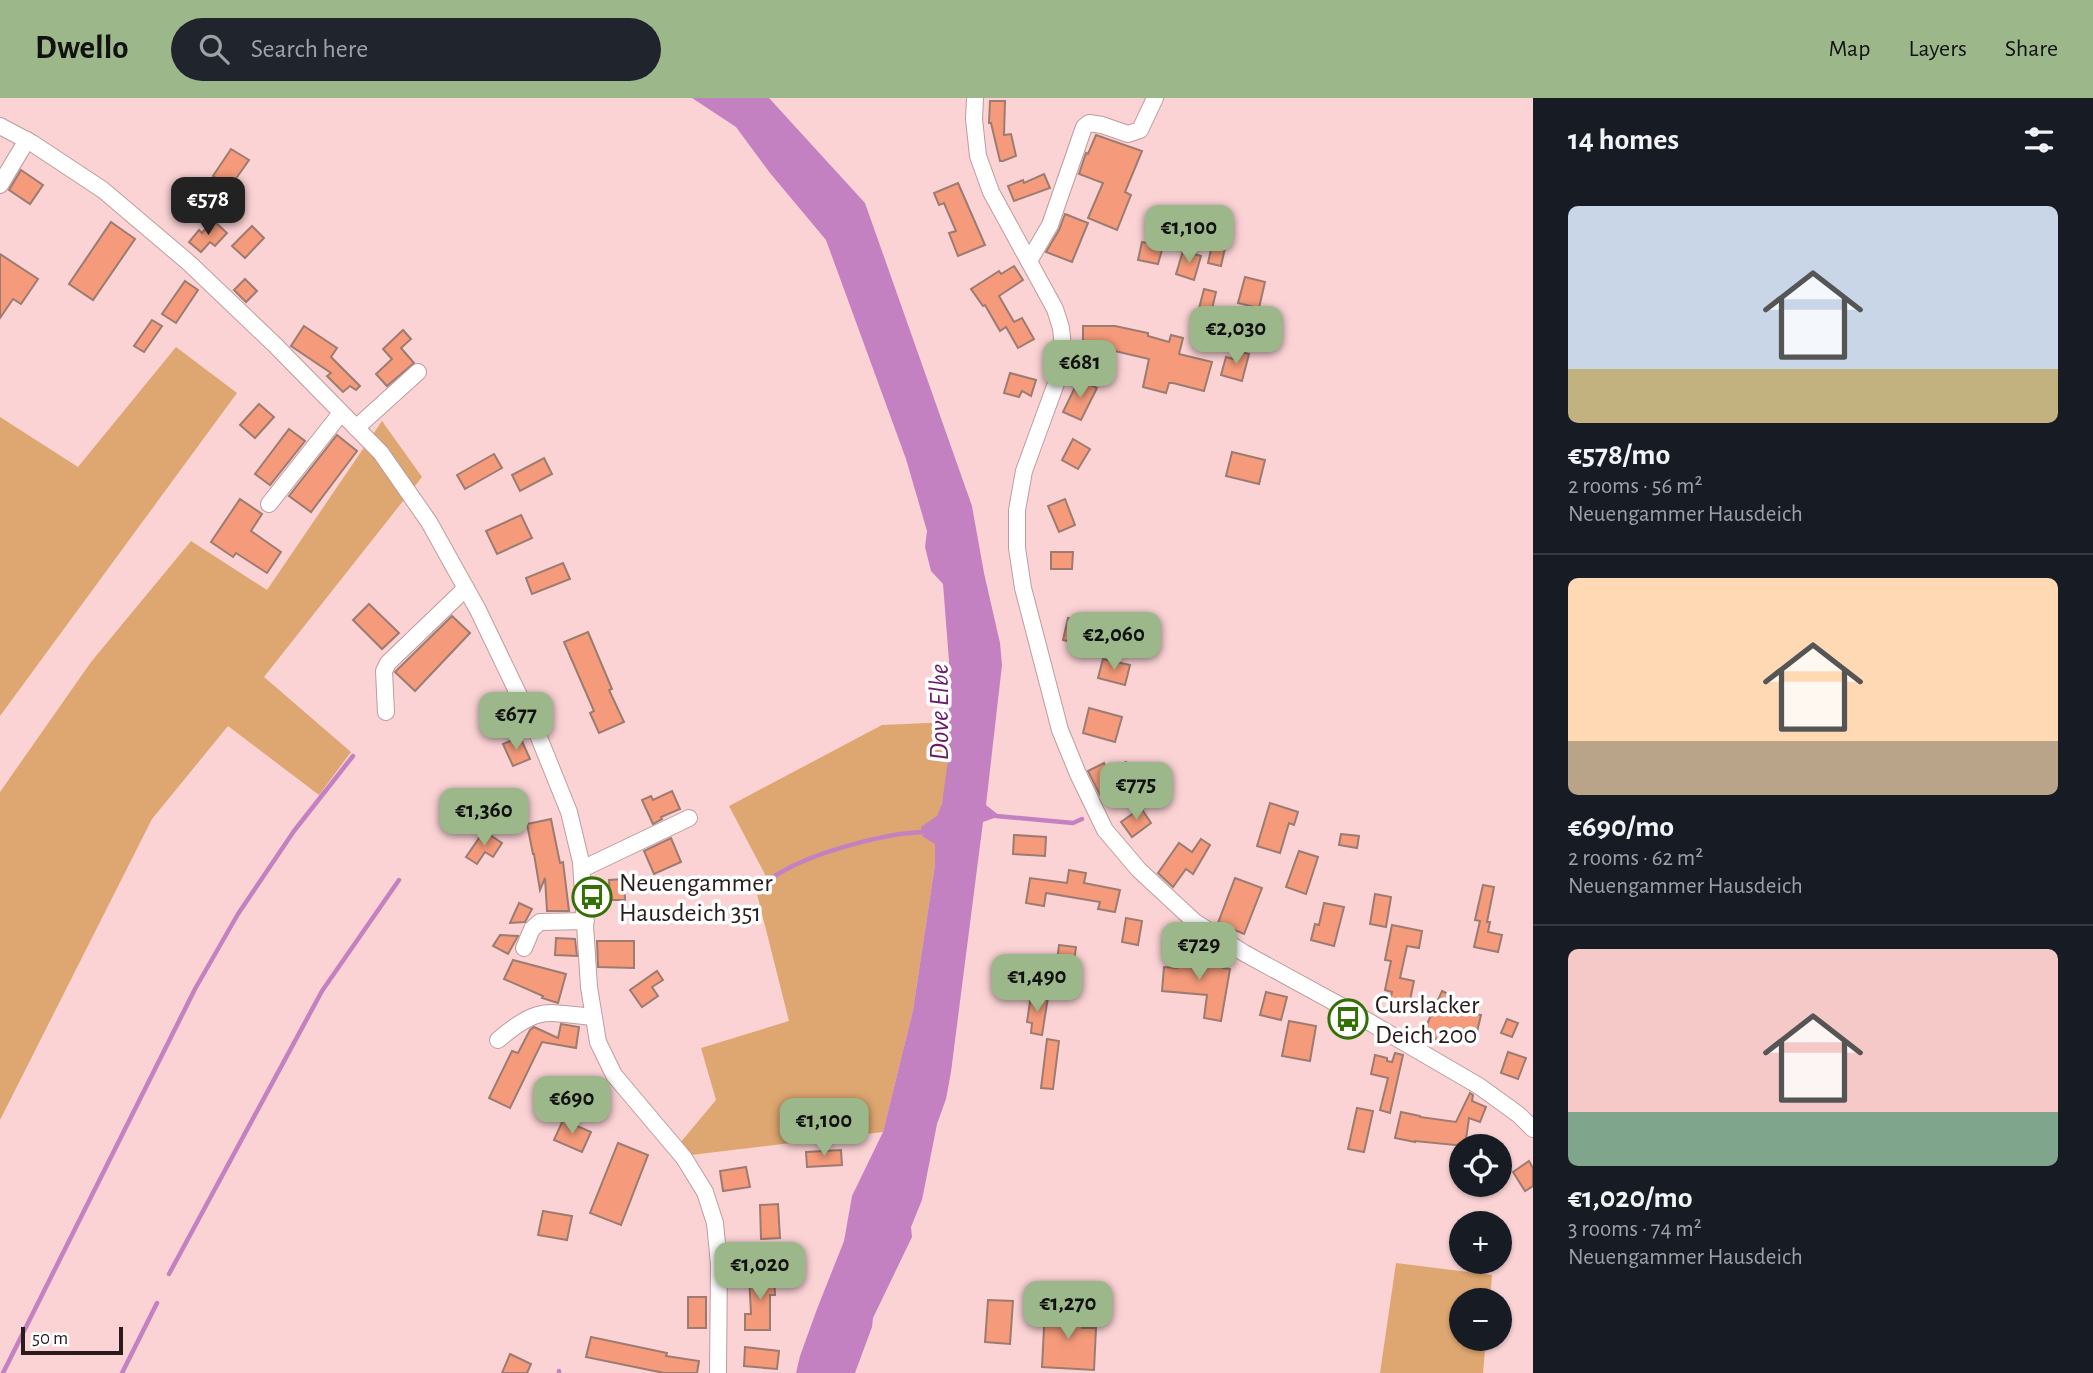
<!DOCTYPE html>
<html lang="en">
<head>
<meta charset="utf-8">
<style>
  :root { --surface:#171b24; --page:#20242c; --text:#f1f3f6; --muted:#9ea1a6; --line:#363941; --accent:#9cb88a }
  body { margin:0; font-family:"Alegreya Sans",sans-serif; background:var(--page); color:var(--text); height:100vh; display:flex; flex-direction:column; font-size:26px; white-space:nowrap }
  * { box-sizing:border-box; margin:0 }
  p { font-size:23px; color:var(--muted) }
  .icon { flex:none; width:38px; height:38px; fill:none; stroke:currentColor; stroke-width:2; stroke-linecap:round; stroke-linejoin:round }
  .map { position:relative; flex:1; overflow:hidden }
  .drawer { display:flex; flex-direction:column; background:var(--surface); width:560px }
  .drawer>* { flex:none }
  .controls { position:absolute; left:1449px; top:1036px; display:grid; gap:14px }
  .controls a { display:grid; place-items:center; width:63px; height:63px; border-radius:50%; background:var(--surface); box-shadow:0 2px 5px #0004; font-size:35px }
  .scale { position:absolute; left:21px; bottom:18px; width:102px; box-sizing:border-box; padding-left:7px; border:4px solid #2a1c1d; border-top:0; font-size:19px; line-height:24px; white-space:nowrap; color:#2a1c1d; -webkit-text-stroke:5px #fff; paint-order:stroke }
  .price { position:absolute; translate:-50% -60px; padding:0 16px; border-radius:14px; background:var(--accent); color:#111; font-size:23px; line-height:46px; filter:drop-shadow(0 2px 4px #0008) }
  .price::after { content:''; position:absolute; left:50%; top:42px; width:21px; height:16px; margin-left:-10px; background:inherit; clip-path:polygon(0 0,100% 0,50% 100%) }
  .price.active { background:#222; color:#fff }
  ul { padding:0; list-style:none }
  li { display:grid; align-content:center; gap:14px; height:371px; padding:0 35px }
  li+li { border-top:2px solid var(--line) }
  li span { display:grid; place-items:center; height:217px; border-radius:10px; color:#555 }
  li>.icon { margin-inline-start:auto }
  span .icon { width:126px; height:126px; fill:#fffc; stroke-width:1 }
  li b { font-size:30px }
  h2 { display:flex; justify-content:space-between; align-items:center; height:84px; padding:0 35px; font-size:30px }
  header { display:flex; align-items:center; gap:42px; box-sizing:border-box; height:98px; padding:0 35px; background:var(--accent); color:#111 }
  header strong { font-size:33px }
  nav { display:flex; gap:38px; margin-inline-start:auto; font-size:24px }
  .search { width:490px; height:63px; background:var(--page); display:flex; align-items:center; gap:18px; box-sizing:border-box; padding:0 24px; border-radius:38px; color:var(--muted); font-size:26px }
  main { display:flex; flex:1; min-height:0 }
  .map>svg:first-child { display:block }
  .green { fill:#dea670 }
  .water { fill:#c381c2 }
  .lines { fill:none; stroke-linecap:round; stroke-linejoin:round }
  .stream { stroke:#c381c2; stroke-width:4.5 }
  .building { fill:#f59b7b; stroke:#9c7b70; stroke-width:2 }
  .minor-casing { stroke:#c09b9d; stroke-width:18 }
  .minor { stroke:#fff; stroke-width:16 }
  .labels { text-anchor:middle; stroke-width:7; stroke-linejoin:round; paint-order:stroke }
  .poi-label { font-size:26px; fill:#2a1c1d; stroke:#fff; text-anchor:start }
  .water-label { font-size:28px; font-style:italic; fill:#6a1b6b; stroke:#fff }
</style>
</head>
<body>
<header>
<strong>Dwello</strong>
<div class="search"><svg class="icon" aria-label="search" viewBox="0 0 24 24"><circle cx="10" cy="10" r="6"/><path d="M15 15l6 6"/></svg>Search here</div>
<nav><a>Map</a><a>Layers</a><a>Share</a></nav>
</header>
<main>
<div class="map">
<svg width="1533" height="1275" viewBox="0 0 1533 1275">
  <rect width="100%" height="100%" fill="#fbd3d5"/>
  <g class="green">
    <polygon points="176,249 237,295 0,618 0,319 78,369"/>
    <polygon points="382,323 422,379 264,579 351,654 319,697 228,628 152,721 0,1022 0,694 91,564 191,443 267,492"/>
    <path d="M950,624C949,650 949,697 936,720C932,726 927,732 923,739L935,745V766L913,912L883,1034L691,1057L680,1045L716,1002L701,950L789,923L756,792L768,782L729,708L882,627Z"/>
    <polygon points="1396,1165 1492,1177 1490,1202 1461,1202 1461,1241 1486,1241 1483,1275 1380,1275"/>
  </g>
  <polygon class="water" points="692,0 769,0 865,105 972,408 984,475 1000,545 1002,567 986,707 1000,718 983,724 951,974 946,1001 937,1026 922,1102 911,1129 912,1139 873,1220 872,1229 855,1275 796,1275 800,1258 817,1211 844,1143 852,1098 883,1034 913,912 935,766 935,746 923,739 921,729 937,718 942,705 949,656 949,563 943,486 931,473 925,449 927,433 906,361 826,142 770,75 736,29"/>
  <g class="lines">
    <g class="stream">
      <polyline points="996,718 1073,725 1082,721"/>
      <path d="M768,782C777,777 787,770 797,766C829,751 891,734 926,734"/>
      <polyline points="169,1176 322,893 399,782"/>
      <polyline points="3,1275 195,891 238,816 294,733 353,658"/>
      <polyline points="122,1275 157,1205"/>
      <polyline points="559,1275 559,1273"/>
    </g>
  </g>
  <g class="building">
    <polygon points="990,3 1005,3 1004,37 1011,36 1016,58 1003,63 1000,63 991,25 989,25"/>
    <polygon points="1096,37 1142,53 1125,94 1131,97 1117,132 1088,120 1103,85 1079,76 1086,55 1088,56"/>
    <polygon points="231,51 249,62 230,89 213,78"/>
    <polygon points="21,72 43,87 30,106 9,92"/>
    <polygon points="1044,76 1050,90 1014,103 1008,88 1023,82 1024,85"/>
    <polygon points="958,85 985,147 958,158 949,135 956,133 944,105 939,107 934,95"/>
    <polygon points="1065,116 1088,125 1072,164 1046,154 1059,132"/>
    <polygon points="213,122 227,135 215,148 210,144 201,154 189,144 199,132 202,135"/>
    <polygon points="111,124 135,141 93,202 69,186"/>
    <polygon points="252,128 264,140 245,160 232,148"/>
    <polygon points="1142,144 1163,148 1158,166 1138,162"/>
    <polygon points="1212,147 1225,150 1221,168 1208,165"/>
    <polygon points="1183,153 1201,158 1194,182 1176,176"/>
    <polygon points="0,156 38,181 21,206 13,201 0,220"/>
    <polygon points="1014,168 1023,182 999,198 1014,224 1022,220 1034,241 1018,250 1006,229 1000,233 985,207 983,208 971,191 999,173 1001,176"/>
    <polygon points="1245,179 1265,184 1259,210 1238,205"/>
    <polygon points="245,181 257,193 246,204 234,192"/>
    <polygon points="185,183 198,192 176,225 162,216"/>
    <polygon points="1204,191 1216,194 1207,233 1194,230"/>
    <polygon points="152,222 162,228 144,254 134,248"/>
    <polygon points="304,228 337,250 331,259 360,288 356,292 350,288 343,294 327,278 331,275 291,248"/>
    <polygon points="1083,228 1115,228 1148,235 1148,238 1169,244 1171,237 1183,240 1179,256 1212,264 1204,293 1173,285 1169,285 1166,295 1143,289 1149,261 1102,250 1102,255 1083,255"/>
    <polygon points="403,232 411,241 401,250 414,265 387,288 376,276 392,261 383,251"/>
    <polygon points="1237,253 1249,256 1242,283 1221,277 1226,259 1234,261"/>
    <polygon points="1010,275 1036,282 1031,298 1022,293 1019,299 1004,295"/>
    <polygon points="1079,281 1097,290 1081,322 1063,314"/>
    <polygon points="259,306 274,319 255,340 240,327"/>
    <polygon points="289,331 305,343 270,387 255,376"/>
    <polygon points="337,337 357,353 311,414 289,398"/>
    <polygon points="1073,341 1090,351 1078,371 1062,362"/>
    <polygon points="1232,354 1265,362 1259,386 1226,378"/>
    <polygon points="494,356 502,370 465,391 457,377"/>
    <polygon points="544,360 552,376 520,393 512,377"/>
    <polygon points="240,401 262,416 251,433 281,454 267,475 236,455 233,459 211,444"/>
    <polygon points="1065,401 1075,427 1059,434 1048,408"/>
    <polygon points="521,417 532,440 497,456 486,433"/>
    <polygon points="1051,454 1073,454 1072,471 1051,471"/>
    <polygon points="563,465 570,481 532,496 526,480"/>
    <polygon points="369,506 399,535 382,551 353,522"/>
    <polygon points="452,518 470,535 415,593 395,574"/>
    <polygon points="1068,520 1097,528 1091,549 1063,542"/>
    <polygon points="588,534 612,591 609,592 624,624 599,635 590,615 594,613 564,544"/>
    <polygon points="1103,561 1130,567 1125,587 1098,580"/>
    <polygon points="1089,610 1122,619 1115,644 1083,635"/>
    <polygon points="520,639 530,661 513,668 503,646"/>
    <polygon points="1126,664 1134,680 1100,697 1088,673 1104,665 1107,673"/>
    <polygon points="672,693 680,711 661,719 662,721 653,726 642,702 651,698 653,702"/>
    <polygon points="1270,705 1298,714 1294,727 1289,725 1280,755 1257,748"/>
    <polygon points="1141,710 1151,725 1132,739 1121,724"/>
    <polygon points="551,721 560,765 563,764 569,813 547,813 545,780 540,792 534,756 533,756 527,726"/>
    <polygon points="484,733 502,745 493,759 485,754 477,766 466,759"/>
    <polygon points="1341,736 1359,738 1357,750 1339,747"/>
    <polygon points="1014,737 1046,739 1045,758 1013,756"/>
    <polygon points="671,740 681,764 654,776 644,753"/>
    <polygon points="1201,741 1210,747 1193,776 1186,771 1173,789 1158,775 1179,745 1192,754"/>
    <polygon points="1299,753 1318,759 1306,796 1286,789"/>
    <polygon points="1069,772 1086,775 1084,785 1120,792 1115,814 1098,811 1100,804 1046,795 1044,808 1026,805 1030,780 1067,785"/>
    <polygon points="1235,780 1262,790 1244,836 1218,825"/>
    <polygon points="624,781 625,802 610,802 609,782"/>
    <polygon points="1483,787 1494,789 1487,824 1490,824 1488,834 1502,837 1498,854 1474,849 1480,823 1475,822"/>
    <polygon points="1375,796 1391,799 1386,829 1370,826"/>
    <polygon points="519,805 532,811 525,824 510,825"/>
    <polygon points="1324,805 1344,809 1334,848 1311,842 1315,826 1319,827"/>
    <polygon points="1126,820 1142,823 1138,847 1122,844"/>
    <polygon points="1392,827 1422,833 1419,850 1407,848 1400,880 1414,883 1408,911 1389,907 1392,894 1385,892 1391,863 1385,862"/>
    <polygon points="500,837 518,838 508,856 493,848"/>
    <polygon points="556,840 575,841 577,858 555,857"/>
    <polygon points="597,843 634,843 634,870 598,869"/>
    <polygon points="1059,847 1076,849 1072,877 1048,874 1050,862 1057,863"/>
    <polygon points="1179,855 1194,856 1194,859 1224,864 1223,870 1230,871 1221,923 1204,920 1207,897 1162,893 1164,869 1177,870"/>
    <polygon points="513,862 566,876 558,905 542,900 543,898 504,881"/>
    <polygon points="657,873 663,882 652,889 658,898 642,909 630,892"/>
    <polygon points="1442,893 1452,898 1447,910 1481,917 1476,938 1444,932 1439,943 1423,935"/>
    <polygon points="1266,894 1287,899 1281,922 1260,917"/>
    <polygon points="1031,897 1048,899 1042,937 1031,935 1032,925 1027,924"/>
    <polygon points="1507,921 1518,925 1512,939 1501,935"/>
    <polygon points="1289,923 1316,928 1310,963 1282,958"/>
    <polygon points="561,926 579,929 576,950 542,944 510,1010 489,1000 512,953 518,955 530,932 534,929 558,940"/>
    <polygon points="1047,941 1059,943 1053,991 1041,990"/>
    <polygon points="1508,954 1526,960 1518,981 1501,975"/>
    <polygon points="1395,955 1403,957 1390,1015 1380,1012 1388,980 1371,976 1375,957 1387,960 1387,963 1392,964"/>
    <polygon points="1470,995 1473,997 1472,1003 1486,1009 1480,1024 1469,1020 1465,1048 1415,1043 1415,1044 1395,1040 1401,1014 1420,1018 1420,1019 1456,1024"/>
    <polygon points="1357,1010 1373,1013 1364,1054 1348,1051"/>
    <polygon points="563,1022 591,1034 582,1054 554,1042"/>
    <polygon points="618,1045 648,1057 621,1127 590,1115"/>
    <polygon points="841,1052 842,1067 807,1069 806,1054"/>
    <polygon points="1529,1063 1533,1070 1533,1088 1525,1093 1513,1074"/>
    <polygon points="746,1069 750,1089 723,1093 720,1073"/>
    <polygon points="778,1106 780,1140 761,1141 760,1107"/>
    <polygon points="543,1113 572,1118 567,1142 538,1137"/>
    <polygon points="774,1175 775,1197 770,1197 770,1232 745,1232 745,1216 751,1216 749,1176"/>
    <rect x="688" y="1199" width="18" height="31"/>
    <polygon points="988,1202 1013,1203 1010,1246 985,1244"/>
    <polygon points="1045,1210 1084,1213 1082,1230 1096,1230 1094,1272 1042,1269"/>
    <polygon points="591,1239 667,1255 666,1258 699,1263 697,1275 664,1275 586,1259"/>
    <polygon points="745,1249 779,1253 777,1271 744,1268"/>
    <polygon points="510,1256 531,1266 527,1275 502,1275"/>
  </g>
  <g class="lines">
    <g class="minor-casing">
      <g id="minor">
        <polyline points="975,0 974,21 978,58 991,94 1055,211 1061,230 1063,249 1062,269 1024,373 1017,412 1017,450 1023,490 1060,632 1078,676 1105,732 1139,772 1195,824 1244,855 1352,914 1479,988 1519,1017 1533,1031"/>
        <polyline points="0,28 32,45 103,92 189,165 274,246 381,355 429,424 478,512 538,637 569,714 581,764 589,889 598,944 614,977 684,1060 705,1094 715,1125 719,1166 718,1275"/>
        <polyline points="0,87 27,42"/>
        <polyline points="1029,163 1050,127 1084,29 1089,25 1102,27 1128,36 1140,32 1155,0"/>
        <polyline points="356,330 418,274"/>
        <polyline points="269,406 341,315"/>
        <polyline points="386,614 384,573 388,565 466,490"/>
        <polyline points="582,771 689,720"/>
        <polyline points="524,850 532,831 540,824 586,823"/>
        <path d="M498,942C538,908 544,914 593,919"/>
      </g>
    </g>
    <use href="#minor" class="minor"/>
  </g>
  <defs>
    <g id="bus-ring" transform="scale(2.0125)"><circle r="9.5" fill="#fff" stroke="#337107" stroke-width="1.5"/><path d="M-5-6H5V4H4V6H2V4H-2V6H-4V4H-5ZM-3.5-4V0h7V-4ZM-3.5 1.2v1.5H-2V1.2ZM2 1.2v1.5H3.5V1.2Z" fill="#337107"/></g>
  </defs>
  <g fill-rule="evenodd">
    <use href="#bus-ring" x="592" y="799"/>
    <use href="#bus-ring" x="1348" y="921"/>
  </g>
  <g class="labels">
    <g class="poi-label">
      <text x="619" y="793">Neuengammer<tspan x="619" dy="30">Hausdeich 351</tspan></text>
      <text x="1375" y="915">Curslacker<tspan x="1375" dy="30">Deich 200</tspan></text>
    </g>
    <g class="water-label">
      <text transform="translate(938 614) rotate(-90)" y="10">Dove Elbe</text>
    </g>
  </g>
</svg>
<div class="controls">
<a><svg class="icon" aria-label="locate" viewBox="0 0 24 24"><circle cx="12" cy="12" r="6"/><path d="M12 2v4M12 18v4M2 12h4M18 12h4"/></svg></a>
<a>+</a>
<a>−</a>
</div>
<div class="scale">50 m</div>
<b class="price active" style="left:208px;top:139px">€578</b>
<b class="price" style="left:1189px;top:167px">€1,100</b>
<b class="price" style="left:1236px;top:268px">€2,030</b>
<b class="price" style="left:1080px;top:302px">€681</b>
<b class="price" style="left:1114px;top:574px">€2,060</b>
<b class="price" style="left:516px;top:654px">€677</b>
<b class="price" style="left:1136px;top:724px">€775</b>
<b class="price" style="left:484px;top:750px">€1,360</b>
<b class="price" style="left:1199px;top:884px">€729</b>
<b class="price" style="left:1037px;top:916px">€1,490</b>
<b class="price" style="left:572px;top:1038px">€690</b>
<b class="price" style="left:824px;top:1060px">€1,100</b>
<b class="price" style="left:760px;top:1204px">€1,020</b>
<b class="price" style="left:1068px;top:1243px">€1,270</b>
</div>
<section class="drawer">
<h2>14 homes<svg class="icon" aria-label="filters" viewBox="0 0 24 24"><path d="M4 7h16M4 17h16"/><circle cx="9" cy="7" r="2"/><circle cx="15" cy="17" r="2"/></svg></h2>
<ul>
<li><span style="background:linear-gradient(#c9d6e8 75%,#c2b280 0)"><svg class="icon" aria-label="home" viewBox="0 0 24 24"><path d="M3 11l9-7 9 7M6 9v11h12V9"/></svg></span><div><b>€578/mo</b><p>2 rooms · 56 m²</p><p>Neuengammer Hausdeich</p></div></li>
<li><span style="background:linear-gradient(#ffd9b3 75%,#b9a48a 0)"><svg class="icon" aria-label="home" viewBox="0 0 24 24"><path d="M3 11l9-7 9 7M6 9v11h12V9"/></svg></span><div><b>€690/mo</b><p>2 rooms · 62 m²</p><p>Neuengammer Hausdeich</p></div></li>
<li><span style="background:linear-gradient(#f6c9c9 75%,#7fa58c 0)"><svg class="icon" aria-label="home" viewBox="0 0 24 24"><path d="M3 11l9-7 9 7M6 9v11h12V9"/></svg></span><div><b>€1,020/mo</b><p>3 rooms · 74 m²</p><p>Neuengammer Hausdeich</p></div></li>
</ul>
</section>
</main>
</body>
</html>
